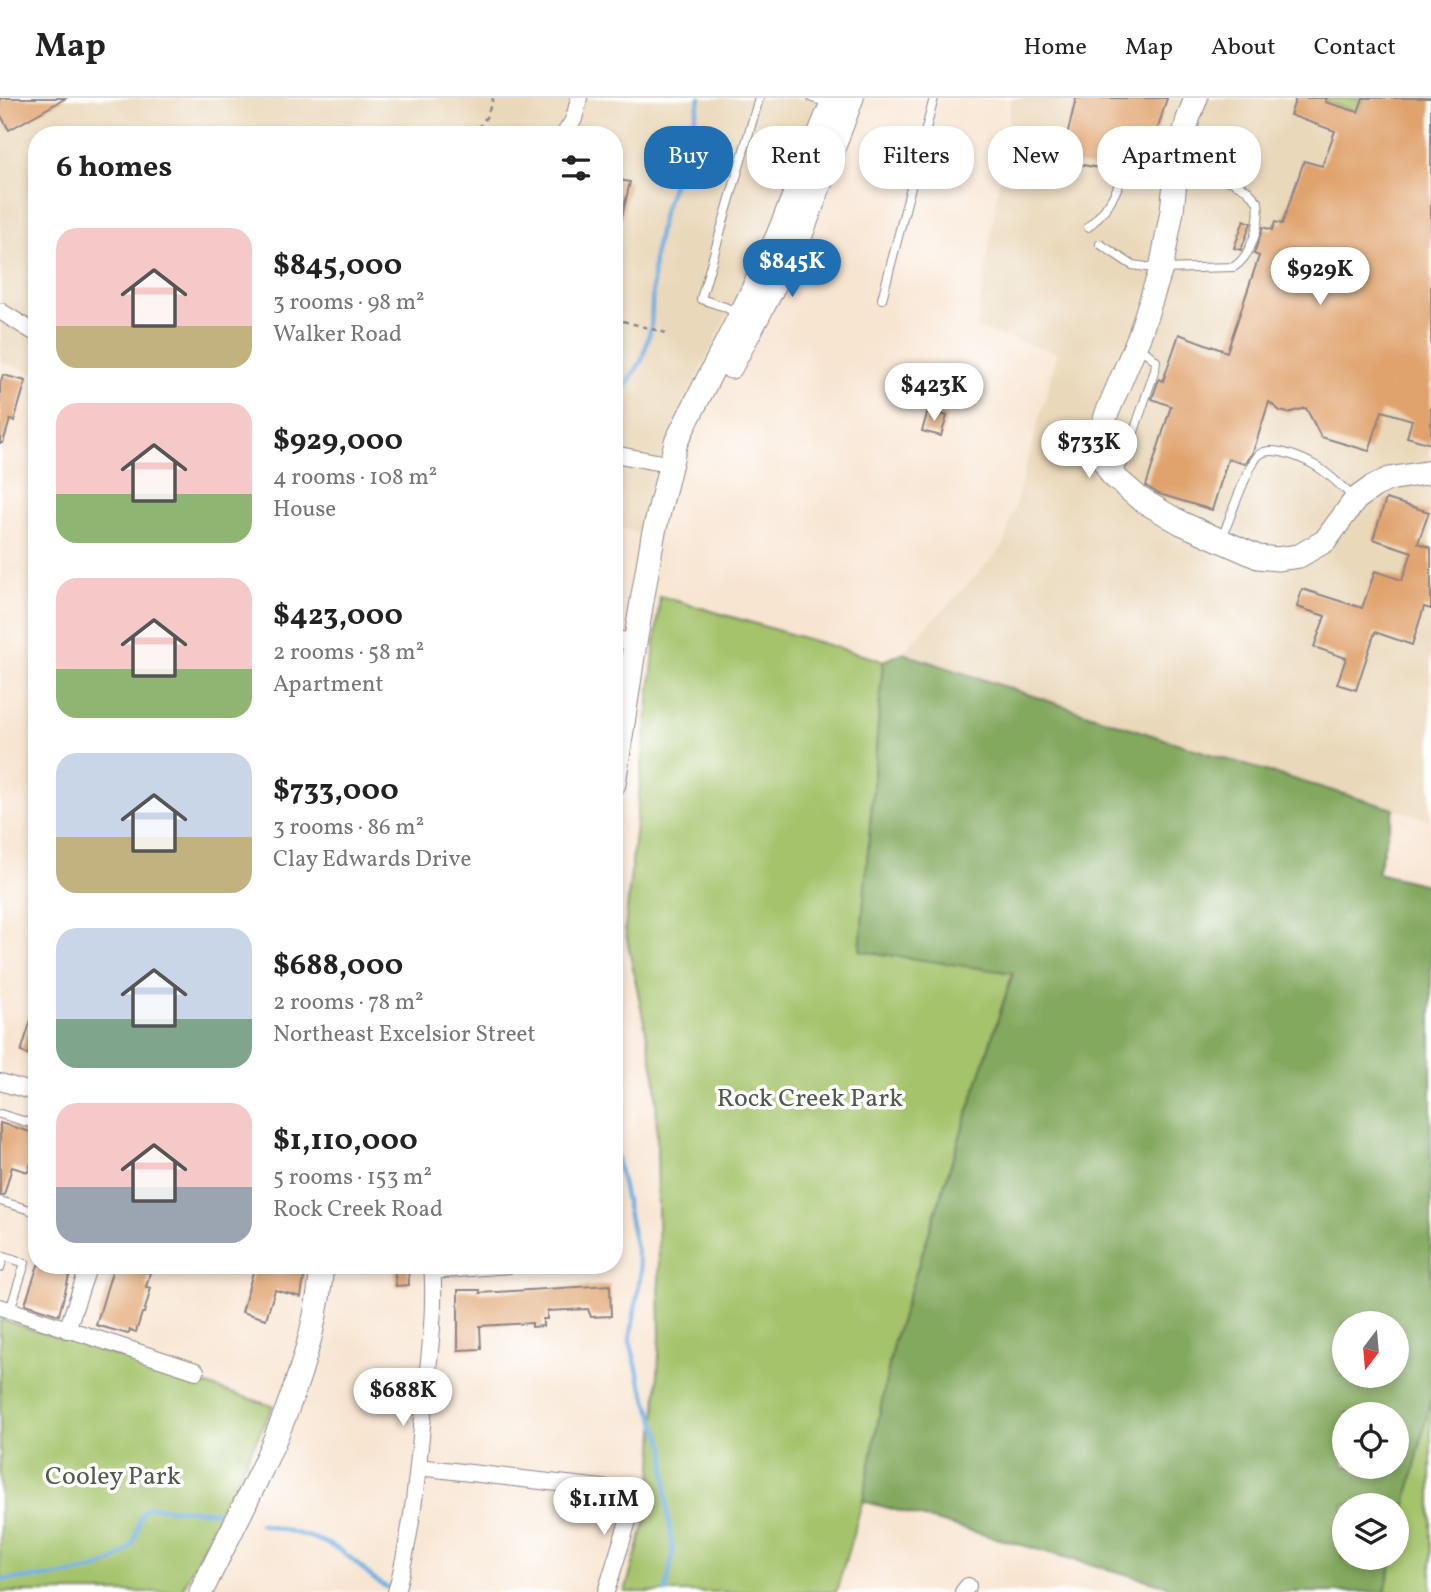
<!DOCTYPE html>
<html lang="en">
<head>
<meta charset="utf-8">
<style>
  :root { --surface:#fff; --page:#f2f2f2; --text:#222; --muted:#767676; --line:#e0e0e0; --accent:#1f6fb2 }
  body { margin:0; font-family:Vollkorn,serif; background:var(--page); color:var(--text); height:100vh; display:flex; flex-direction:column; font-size:26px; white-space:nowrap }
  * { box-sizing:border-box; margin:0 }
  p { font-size:23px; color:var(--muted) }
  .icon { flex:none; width:38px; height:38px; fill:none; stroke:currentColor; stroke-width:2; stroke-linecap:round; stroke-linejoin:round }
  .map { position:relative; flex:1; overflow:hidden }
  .side { position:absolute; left:28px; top:28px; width:595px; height:1148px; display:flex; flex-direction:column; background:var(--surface); border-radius:28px; box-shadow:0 4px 10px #0003 }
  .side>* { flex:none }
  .banner { position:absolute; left:644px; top:28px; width:665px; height:63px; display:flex; gap:14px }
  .needle { width:46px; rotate:196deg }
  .fabs { position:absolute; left:1332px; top:1213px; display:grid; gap:14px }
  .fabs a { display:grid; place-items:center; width:77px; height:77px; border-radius:50%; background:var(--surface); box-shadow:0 4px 10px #0003; font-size:35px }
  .price { position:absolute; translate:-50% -60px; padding:0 16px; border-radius:24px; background:#fff; color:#222; font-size:23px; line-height:46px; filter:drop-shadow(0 2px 4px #0008) }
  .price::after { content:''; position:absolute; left:50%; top:42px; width:21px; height:16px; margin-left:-10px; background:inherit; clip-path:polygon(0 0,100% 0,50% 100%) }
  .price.selected { background:var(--accent); color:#fff }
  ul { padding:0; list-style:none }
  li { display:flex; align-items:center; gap:21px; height:175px; padding:0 28px }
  li span { display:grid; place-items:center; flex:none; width:196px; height:140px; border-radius:21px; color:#555 }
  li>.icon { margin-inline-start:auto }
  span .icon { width:84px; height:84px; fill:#fffc; stroke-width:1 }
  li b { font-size:30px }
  h2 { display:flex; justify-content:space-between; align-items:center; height:84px; padding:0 28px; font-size:30px }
  .tag { padding:0 24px; border-radius:28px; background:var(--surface); box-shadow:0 4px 10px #0003; font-size:24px; line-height:63px }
  .tag.selected { background:var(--accent); color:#fff }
  header { display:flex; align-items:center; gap:42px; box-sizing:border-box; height:98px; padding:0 35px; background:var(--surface); border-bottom:2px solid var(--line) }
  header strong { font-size:33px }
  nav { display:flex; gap:38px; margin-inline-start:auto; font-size:24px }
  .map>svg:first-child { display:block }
  .built { fill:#ead8ba }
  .green { fill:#a4c36b; stroke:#637253; stroke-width:2 }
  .forest { fill:#83a95f; stroke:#52664d; stroke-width:2; fill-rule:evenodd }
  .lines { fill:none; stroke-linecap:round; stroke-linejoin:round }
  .stream { stroke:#70aee2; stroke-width:4.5 }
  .building { fill:#e0a36d }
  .lane-casing { stroke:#8d8486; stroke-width:10 }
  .street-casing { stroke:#8d8486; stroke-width:18 }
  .secondary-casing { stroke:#8d8486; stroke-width:25 }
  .path { stroke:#8d8486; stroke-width:2.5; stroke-dasharray:5 5; stroke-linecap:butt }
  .lane { stroke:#fff; stroke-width:8 }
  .street { stroke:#fff; stroke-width:16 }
  .secondary { stroke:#fff; stroke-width:23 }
  .labels { text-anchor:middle; stroke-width:7; stroke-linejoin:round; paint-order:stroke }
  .park-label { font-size:26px; fill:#505a4c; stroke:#fff }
</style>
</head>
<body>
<header>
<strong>Map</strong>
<nav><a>Home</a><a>Map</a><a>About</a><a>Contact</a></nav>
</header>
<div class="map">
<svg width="1431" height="1494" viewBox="0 0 1431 1494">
  <rect width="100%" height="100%" fill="#fff"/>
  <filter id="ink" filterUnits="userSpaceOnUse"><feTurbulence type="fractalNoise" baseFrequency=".0143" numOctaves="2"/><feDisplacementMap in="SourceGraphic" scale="14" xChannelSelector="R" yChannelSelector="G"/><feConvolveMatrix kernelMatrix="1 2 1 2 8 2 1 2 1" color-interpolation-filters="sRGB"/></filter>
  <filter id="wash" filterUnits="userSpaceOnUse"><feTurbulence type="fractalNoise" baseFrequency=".00686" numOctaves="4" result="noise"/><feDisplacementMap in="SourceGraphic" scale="28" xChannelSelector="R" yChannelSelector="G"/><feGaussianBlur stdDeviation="1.57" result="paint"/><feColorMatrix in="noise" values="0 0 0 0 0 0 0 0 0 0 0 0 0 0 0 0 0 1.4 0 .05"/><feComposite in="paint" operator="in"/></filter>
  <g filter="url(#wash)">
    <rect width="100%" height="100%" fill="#f8e5d1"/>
    <g class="built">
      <polygon points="0,0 817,0 781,106 670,336 650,391 643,436 614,429 614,37 37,37 37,275 0,264"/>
      <polygon points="1012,0 1431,0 1431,722 1222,660 902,555 1003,449 1058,255 976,230"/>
    </g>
    <g class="green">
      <polygon points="1327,0 1363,0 1358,14 1325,4"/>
      <polygon points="660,498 883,563 860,853 1013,874 893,1246 863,1402 836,1494 625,1494 651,1405 660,1237 656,983 625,831"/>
      <polygon points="0,1221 273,1308 181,1494 0,1494"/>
      <polygon points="1431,1300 1431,1494 1385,1494 1393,1460 1396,1460 1397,1445"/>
    </g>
    <path class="forest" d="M902,555L1222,660L1394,711L1377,775L1431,788V1300L1397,1445L1396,1407H1344V1460H1393L1385,1494H1172L1165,1487L863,1403L893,1246L1013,875L860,853L883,563ZM1344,1225H1396V1278H1344ZM1344,1316H1396V1368H1344Z"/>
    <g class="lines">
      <g class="stream">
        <polyline points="614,306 642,262 651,230 654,159 663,115 691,34 700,0"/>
        <polyline points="614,1047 641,1174 630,1243 640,1283 665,1349 667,1410 673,1454 666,1494"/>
        <path d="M260,1426C290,1434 323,1439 348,1458C363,1470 373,1484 391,1491"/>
        <path d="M0,1482C36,1479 107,1481 131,1448C140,1436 135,1419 148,1409L219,1414"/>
      </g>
    </g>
    <g id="blocks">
      <g class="building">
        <polygon points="0,0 66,0 9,32 0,16"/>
        <polygon points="1076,0 1167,0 1151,53 1126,47 1122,52 1116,73 1061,63"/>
        <polygon points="1296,0 1327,0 1325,4 1358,14 1363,0 1431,0 1431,346 1407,339 1412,322 1382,313 1369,353 1321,339 1306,310 1288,315 1280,313 1269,304 1253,354 1245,366 1228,361 1212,412 1159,396 1146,388 1171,308 1152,301 1159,281 1163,283 1179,236 1227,254 1259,158 1254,156 1263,129 1272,132 1275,124 1282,126 1304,63 1322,68 1335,33 1290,17"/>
        <polygon points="1133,61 1148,66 1145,79 1129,76"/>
        <polygon points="614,81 630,84 619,131 614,131"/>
        <polygon points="1244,122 1251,125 1241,152 1234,150"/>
        <polygon points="3,277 26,283 14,323 10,322 3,345 0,345 0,286"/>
        <polygon points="928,312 947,318 941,338 922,333"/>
        <polygon points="1386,401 1429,414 1418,445 1431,450 1431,511 1424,509 1412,547 1375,534 1356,592 1337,586 1346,560 1314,549 1325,518 1297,509 1302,491 1362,510 1375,473 1402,482 1412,454 1373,441"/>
        <polygon points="34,912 37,913 37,959 21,954"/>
        <polygon points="0,1025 37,1036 37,1047 28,1074 12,1069 4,1097 0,1097"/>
        <polygon points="38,1167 72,1167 59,1217 25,1206"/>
        <polygon points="114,1167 133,1167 144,1170 144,1173 150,1175 146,1189 151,1190 144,1215 142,1215 136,1234 130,1232 128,1236 96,1227"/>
        <polygon points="255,1167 306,1167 301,1199 275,1192 266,1221 242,1214"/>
        <polygon points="394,1167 408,1167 409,1187 396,1188"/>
        <polygon points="610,1187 611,1218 591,1219 588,1211 547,1213 547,1221 543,1221 543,1228 532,1229 532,1225 480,1228 481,1251 458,1252 458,1192 480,1192 480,1195"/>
      </g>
    </g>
  </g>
  <g filter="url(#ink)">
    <use href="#blocks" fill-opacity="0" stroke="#8d8486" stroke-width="2"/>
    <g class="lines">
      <g class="lane-casing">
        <g id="lane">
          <polyline points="812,0 829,5"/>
          <path d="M1088,129C1113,107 1122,85 1128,53L1233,84L1247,92L1258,104C1261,125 1252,157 1234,169L1161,171L1132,167L1100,146"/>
          <polyline points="882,201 934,0"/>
          <polyline points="738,216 725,209 701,201 759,0"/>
          <polyline points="1114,375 1123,366 1155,272 1156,263 1147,255 1136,251"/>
          <path d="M1222,440C1229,423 1248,365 1260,356C1273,347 1304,361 1316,368C1330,376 1341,389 1354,399"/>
          <polyline points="0,1016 37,1027"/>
          <polyline points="0,1103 37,1114"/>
          <polyline points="0,1170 4,1158 25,1165 10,1212"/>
        </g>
      </g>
      <g class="street-casing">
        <g id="street">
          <polyline points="564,37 574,21 579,0"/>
          <polyline points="0,213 37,236"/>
          <polyline points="614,356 672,367"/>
          <polyline points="614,540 635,545"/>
          <polyline points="0,984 37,995"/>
          <polyline points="432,1173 509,1167"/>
          <polyline points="0,1209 196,1273"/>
          <polyline points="67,1232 89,1167"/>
          <polyline points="418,1369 637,1394 606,1494"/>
          <path d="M396,1494C413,1433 418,1370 424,1307C429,1264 436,1211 432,1167"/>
          <polyline points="963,1494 968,1488"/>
        </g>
      </g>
      <g class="secondary-casing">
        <g id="secondary">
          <polyline points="1196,0 1188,21 1177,65 1172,113 1161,171 1139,239 1107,315 1098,343 1104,363 1112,377 1140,401 1181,425 1258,459 1277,461 1299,458 1325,443 1356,401 1374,388 1389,381 1431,374"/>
          <polyline points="731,269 801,137 852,0"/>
          <polyline points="614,686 635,545 653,438 676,344 747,204 777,139 834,0"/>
          <path d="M201,1494C252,1390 313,1285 322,1167"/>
        </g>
      </g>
      <g class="path">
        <polyline points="479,37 475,34 487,18 493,0"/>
        <polyline points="623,223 666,235"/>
      </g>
      <use href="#lane" class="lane"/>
      <use href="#street" class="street"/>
      <use href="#secondary" class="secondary"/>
    </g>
  </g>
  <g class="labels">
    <g class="park-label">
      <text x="810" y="1008">Rock Creek Park</text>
      <text x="113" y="1386">Cooley Park</text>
    </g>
  </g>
</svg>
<div class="fabs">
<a><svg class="needle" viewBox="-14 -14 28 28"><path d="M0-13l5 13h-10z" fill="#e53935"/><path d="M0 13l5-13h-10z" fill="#767676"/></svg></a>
<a><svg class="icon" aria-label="locate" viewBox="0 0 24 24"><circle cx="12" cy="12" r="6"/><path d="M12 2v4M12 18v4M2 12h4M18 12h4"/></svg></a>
<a><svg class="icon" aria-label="layers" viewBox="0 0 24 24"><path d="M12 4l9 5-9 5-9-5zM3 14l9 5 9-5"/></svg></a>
</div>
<b class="price selected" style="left:792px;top:201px">$845K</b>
<b class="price" style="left:1320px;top:209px">$929K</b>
<b class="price" style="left:934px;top:325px">$423K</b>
<b class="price" style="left:1089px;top:382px">$733K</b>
<b class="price" style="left:403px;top:1330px">$688K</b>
<b class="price" style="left:604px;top:1439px">$1.11M</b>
<div class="banner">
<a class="tag selected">Buy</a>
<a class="tag">Rent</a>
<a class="tag">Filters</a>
<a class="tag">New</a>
<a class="tag">Apartment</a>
</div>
<section class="side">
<h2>6 homes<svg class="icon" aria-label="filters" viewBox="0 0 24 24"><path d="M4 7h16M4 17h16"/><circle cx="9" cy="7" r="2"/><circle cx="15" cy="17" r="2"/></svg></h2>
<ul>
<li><span style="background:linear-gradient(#f6c9c9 70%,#c2b280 0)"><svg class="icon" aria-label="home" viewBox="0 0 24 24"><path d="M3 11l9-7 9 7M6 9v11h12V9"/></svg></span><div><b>$845,000</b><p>3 rooms · 98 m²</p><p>Walker Road</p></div></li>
<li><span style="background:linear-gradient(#f6c9c9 65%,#8fb573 0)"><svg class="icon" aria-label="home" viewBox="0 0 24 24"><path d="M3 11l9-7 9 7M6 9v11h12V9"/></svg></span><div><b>$929,000</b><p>4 rooms · 108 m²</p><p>House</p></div></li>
<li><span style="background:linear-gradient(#f6c9c9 65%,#8fb573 0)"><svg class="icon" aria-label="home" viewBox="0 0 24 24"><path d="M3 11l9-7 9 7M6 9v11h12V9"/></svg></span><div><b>$423,000</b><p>2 rooms · 58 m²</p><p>Apartment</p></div></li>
<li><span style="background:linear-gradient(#c9d6e8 60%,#c2b280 0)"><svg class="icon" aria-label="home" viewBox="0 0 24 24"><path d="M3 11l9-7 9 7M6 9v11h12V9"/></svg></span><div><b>$733,000</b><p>3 rooms · 86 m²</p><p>Clay Edwards Drive</p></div></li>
<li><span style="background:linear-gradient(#c9d6e8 65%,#7fa58c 0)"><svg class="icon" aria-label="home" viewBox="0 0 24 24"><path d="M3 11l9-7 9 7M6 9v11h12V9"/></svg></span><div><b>$688,000</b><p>2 rooms · 78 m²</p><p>Northeast Excelsior Street</p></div></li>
<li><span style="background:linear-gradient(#f6c9c9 60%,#9aa5b1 0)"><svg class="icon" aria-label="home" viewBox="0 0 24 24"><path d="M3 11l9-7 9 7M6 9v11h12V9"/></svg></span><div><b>$1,110,000</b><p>5 rooms · 153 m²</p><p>Rock Creek Road</p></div></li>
</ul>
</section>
</div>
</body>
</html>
